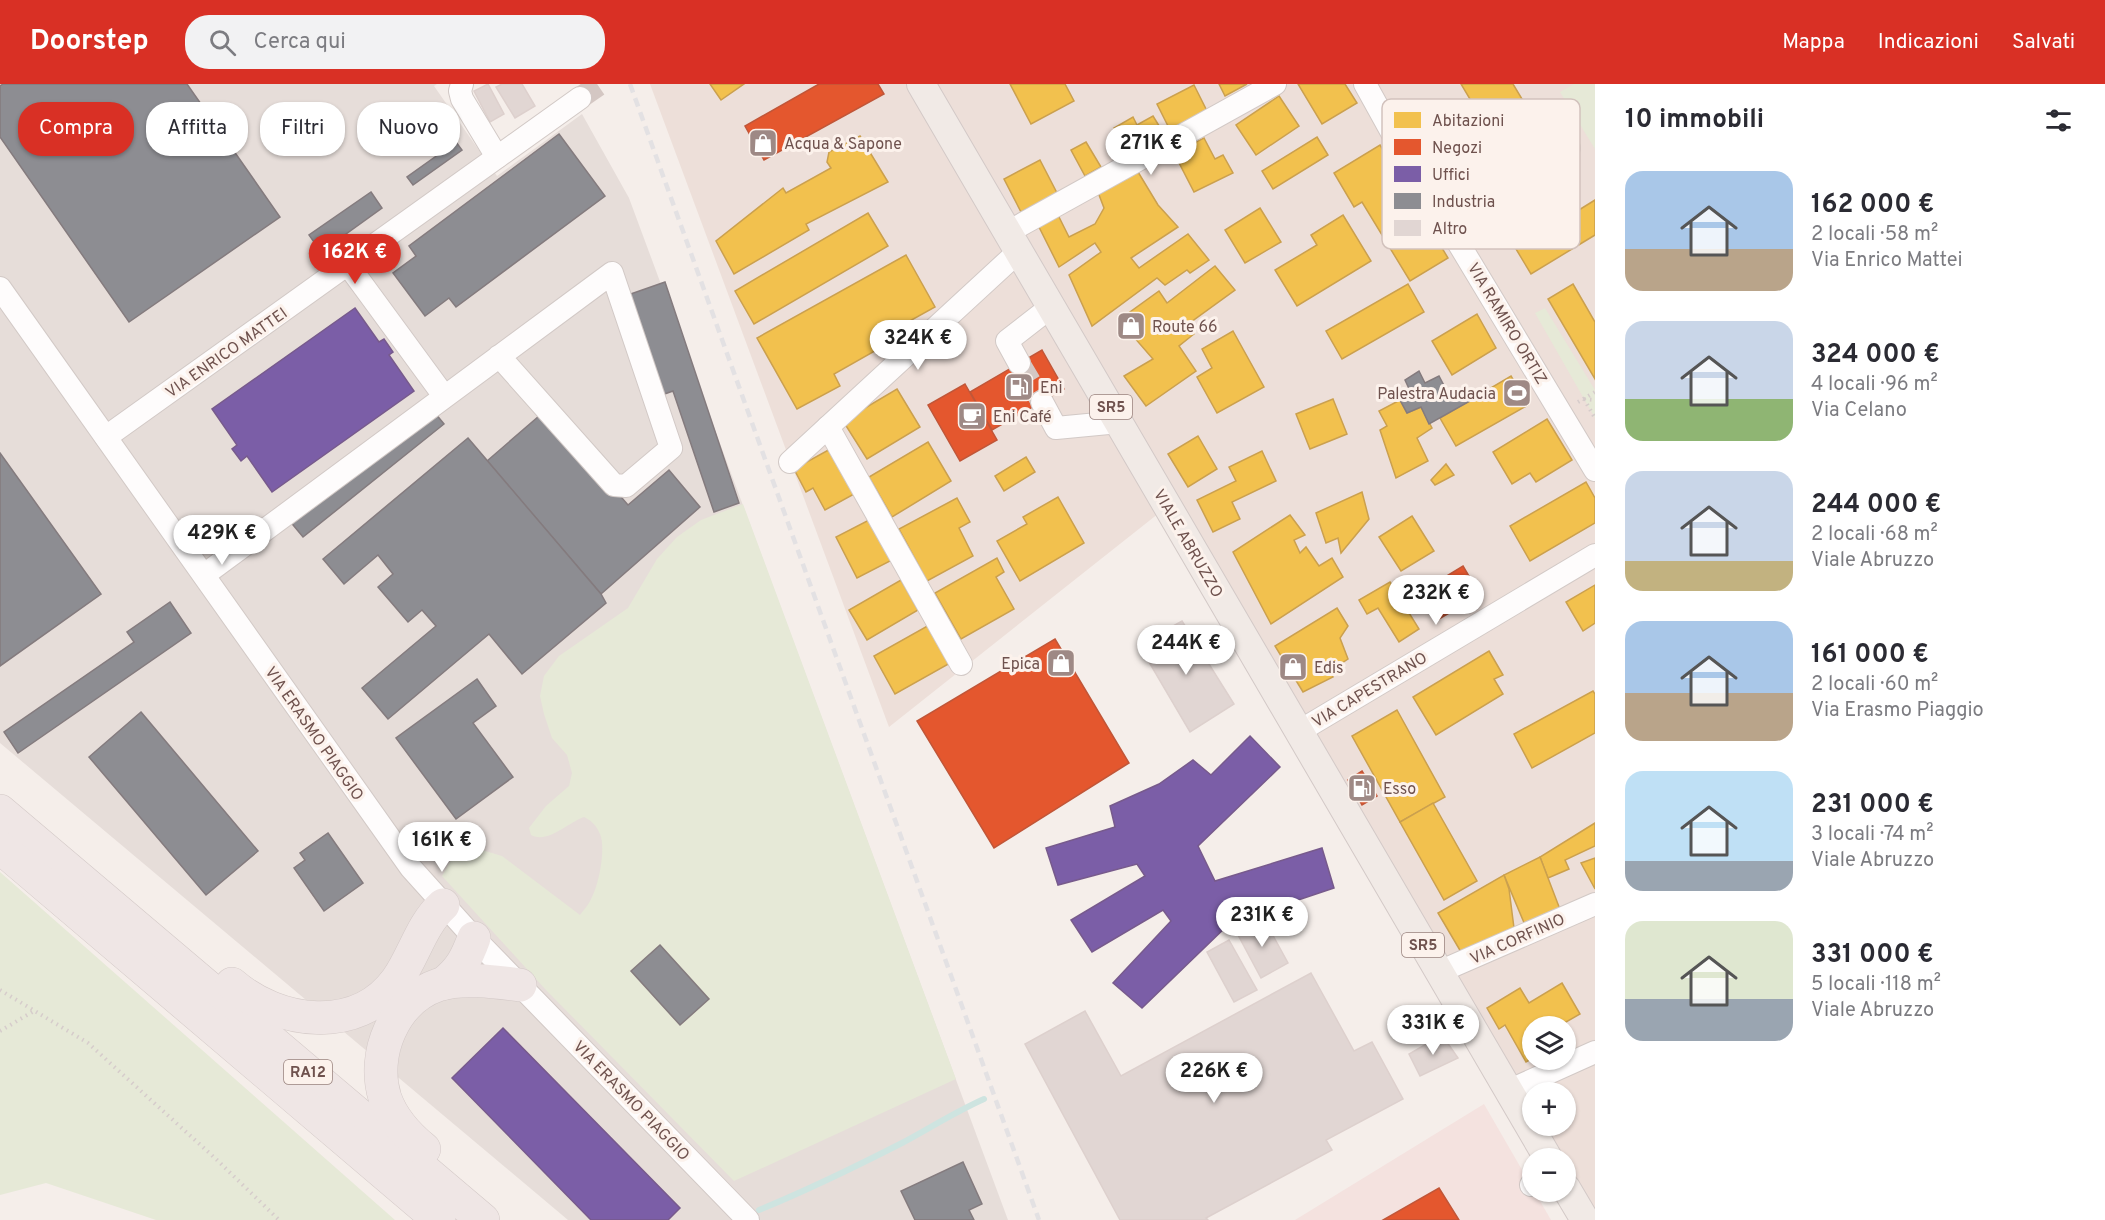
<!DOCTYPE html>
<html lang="it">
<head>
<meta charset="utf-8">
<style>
  :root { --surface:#fff; --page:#f2f2f3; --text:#2b2b33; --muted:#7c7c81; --accent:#d93025 }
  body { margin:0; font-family:Overpass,sans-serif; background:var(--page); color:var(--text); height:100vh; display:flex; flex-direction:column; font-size:22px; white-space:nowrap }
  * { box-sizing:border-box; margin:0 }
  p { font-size:20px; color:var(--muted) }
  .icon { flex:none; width:33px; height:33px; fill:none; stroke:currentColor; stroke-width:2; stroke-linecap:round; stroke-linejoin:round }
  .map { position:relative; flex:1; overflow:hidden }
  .sheet { display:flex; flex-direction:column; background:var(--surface); width:510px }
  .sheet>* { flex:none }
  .guide { position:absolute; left:18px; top:18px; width:570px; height:54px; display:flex; gap:12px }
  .buttons { position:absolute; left:1522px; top:932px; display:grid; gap:12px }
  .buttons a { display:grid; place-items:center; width:54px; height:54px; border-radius:50%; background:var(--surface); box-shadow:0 2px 4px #0004; font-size:30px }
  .price { position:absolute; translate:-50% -51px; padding:0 14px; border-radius:21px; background:#fff; color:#222; font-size:20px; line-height:39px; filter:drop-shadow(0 2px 3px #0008) }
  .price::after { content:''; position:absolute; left:50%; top:36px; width:18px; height:14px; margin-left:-9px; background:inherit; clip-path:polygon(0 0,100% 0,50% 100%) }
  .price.selected { background:var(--accent); color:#fff }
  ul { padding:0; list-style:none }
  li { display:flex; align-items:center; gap:18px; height:150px; padding:0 30px }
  li span { display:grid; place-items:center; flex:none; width:168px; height:120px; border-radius:18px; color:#555 }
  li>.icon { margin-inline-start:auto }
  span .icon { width:72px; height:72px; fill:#fffc; stroke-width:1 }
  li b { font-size:26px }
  h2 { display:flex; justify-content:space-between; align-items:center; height:72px; padding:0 30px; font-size:26px }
  .chip { padding:0 21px; border-radius:24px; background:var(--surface); box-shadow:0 2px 4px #0004; font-size:21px; line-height:54px }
  .chip.selected { background:var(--accent); color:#fff }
  header { display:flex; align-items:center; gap:36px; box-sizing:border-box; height:84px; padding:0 30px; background:var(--accent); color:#fff }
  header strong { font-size:28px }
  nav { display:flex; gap:33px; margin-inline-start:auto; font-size:21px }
  .search { width:420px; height:54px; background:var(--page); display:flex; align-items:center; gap:15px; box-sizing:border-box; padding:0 21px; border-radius:24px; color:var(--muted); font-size:22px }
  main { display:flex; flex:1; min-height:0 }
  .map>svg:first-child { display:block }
  .residential { fill:#eddfd9; fill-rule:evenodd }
  .commercial { fill:#f4e2df }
  .industrial { fill:#e6ddd9 }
  .green { fill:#e6e9d7; fill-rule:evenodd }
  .homes { fill:#f2c14e; stroke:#cba04e; stroke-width:1.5 }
  .shops { fill:#e4572e; stroke:#c15638; stroke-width:1.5 }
  .offices { fill:#7b5ea7; stroke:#775a8c; stroke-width:1.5 }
  .industry { fill:#8d8d92; stroke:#847b7e; stroke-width:1.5 }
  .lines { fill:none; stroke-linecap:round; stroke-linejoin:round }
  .stream { stroke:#cee4e0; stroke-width:6 }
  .building { fill:#e1d6d3; stroke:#ddd0cd; stroke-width:1.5 }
  .minor-tunnel { stroke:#d4c7c3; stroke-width:22; stroke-dasharray:22 11; stroke-linecap:butt }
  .minor-casing { stroke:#d2c9c6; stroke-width:24 }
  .major-casing { stroke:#d3c9c7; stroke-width:30 }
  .highway-casing { stroke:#d3c9c7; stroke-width:34 }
  .path { stroke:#d6cccb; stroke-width:4; stroke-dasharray:1.5 4.5; stroke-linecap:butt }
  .minor { stroke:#fefcfc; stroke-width:22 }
  .major { stroke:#f1eae6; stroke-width:28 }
  .highway { stroke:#efe6e5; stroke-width:33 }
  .rail { stroke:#e3e1e3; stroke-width:4.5; stroke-dasharray:9 6; stroke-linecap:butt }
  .labels { text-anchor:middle; stroke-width:6; stroke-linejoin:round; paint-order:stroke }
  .shield { fill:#fcf2ec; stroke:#99827d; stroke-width:1.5 }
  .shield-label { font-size:15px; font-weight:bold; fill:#6f524e }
  .poi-label { font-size:16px; fill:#6f524e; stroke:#fcf2ec; text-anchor:start }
  .street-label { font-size:16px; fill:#6f524e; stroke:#fcf2ec }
  .key { fill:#fcf2ec; stroke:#d2c2bd; stroke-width:1.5 }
  .key-label { font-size:16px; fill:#6f524e }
</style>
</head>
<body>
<header>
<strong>Doorstep</strong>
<div class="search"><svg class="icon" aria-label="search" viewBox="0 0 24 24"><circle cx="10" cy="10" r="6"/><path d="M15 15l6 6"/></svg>Cerca qui</div>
<nav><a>Mappa</a><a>Indicazioni</a><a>Salvati</a></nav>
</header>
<main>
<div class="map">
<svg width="1595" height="1136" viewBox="0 0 1595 1136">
  <rect width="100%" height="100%" fill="#f5eeea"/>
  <path class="residential" d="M650,0H1595V1127L1566,1078V1074H1564L1545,1041H1566V1008H1533V1021L1178,414L889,643ZM1533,942H1566V975H1533Z"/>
  <polygon class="commercial" points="1484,1020 1551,1136 1295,1136"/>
  <polygon class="industrial" points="0,0 437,0 434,2 497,92 582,30 629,114 1008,1136 568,1136 0,659"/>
  <g class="green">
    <polygon points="1574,0 1595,0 1595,65 1560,8"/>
    <polygon points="1545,224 1595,306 1595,334 1535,229"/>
    <path d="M743,420L956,995L734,1097L546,906L442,792L453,773L475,764L502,772L580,831C584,826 589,820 591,815C599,801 606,764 600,750C596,741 592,737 584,733C567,739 548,760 531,751L529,744L546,722L569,702L572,689L567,671L552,654L544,630L540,612L544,592L559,572L628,524L657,475L677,453L701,436ZM659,861L709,915L681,941L631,887Z"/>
    <polygon points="0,788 395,1136 156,1136 46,1099 0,1111"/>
  </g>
  <g class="homes">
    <polygon points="710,0 744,0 721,16"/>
    <polygon points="1010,0 1065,0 1074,17 1031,40"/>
    <polygon points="1219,0 1247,0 1225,12"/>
    <polygon points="1298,0 1345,0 1357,19 1322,40"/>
    <polygon points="1461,0 1513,0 1522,15 1483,37"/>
    <polygon points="1194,1 1207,27 1170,46 1157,20"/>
    <polygon points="1279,12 1299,42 1256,71 1236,41"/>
    <polygon points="1153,32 1161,45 1126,65 1114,44 1133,33 1137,41"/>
    <polygon points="860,52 888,98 806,140 809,146 734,190 716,157 783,104 786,109 831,84 827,78 829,68"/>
    <polygon points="1317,53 1328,71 1273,105 1262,87"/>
    <polygon points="1204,54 1215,75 1223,71 1233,89 1194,108 1174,69"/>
    <polygon points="1086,58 1101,83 1085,92 1071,66"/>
    <polygon points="1380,61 1448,174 1410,197 1362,118 1354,123 1334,89"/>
    <polygon points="1040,76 1057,109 1021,128 1004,95"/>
    <polygon points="1135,83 1158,121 1178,143 1131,174 1139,184 1188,150 1209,176 1190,189 1187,186 1165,201 1157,194 1092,242 1069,191 1101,168 1095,159 1059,183 1037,139 1057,129 1069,153 1095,140 1104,124 1096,103"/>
    <polygon points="1595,116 1595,151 1531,190 1516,165"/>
    <polygon points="1260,124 1281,158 1245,179 1225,146"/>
    <polygon points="868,129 888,162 754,240 735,207"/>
    <polygon points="1343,131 1371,177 1297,222 1275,186 1317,161 1311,151"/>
    <polygon points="906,171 935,223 906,239 910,247 834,290 840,302 797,325 757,254"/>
    <polygon points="1215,182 1235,206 1187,241 1194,250 1179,262 1196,287 1146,322 1124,292 1153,275 1119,236 1159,207 1167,219"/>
    <polygon points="1408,200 1424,228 1342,275 1326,247"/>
    <polygon points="1573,200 1595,238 1595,295 1548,215"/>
    <polygon points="1477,230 1496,264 1452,291 1432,257"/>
    <polygon points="1233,247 1264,303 1217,329 1197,293 1212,284 1202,265"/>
    <polygon points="1511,292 1528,321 1456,362 1440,334"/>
    <polygon points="897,305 920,343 867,375 843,337"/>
    <polygon points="1333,315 1347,350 1310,365 1296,330"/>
    <polygon points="1400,316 1407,329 1421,323 1432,344 1417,354 1428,377 1396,394 1380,346 1387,342 1379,327"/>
    <polygon points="1547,335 1572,376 1536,398 1530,389 1512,400 1493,368"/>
    <polygon points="1198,352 1217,385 1188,403 1168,370"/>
    <polygon points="928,358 951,397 892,433 869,393"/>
    <polygon points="832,364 856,409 825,426 813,404 806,408 794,385"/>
    <polygon points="1262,367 1276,397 1232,418 1240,435 1213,448 1197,416 1236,397 1229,383"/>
    <polygon points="1026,373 1035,388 1004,407 995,392"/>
    <polygon points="1446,380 1454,391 1435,401 1431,396"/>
    <polygon points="1586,398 1595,414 1595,439 1530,477 1510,442"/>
    <polygon points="1362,408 1369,435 1341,469 1338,454 1326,459 1316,429"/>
    <polygon points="1058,413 1084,459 1020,497 997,457 1027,440 1023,433"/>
    <polygon points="957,414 970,438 959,444 973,472 927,497 899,445"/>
    <polygon points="1290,431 1305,451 1294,456 1300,469 1306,463 1319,482 1332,474 1343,493 1271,540 1233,468"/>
    <polygon points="1412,432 1434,467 1401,487 1379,453"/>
    <polygon points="871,435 892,476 857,494 836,453"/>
    <polygon points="997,474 1004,488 996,493 1014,525 961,555 935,509"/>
    <polygon points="901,496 918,526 867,556 849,526"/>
    <polygon points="1390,498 1419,545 1399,558 1378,524 1367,530 1359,516"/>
    <polygon points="1595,501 1595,539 1583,547 1566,518"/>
    <polygon points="1337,524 1348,542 1340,554 1348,575 1330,587 1333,593 1303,608 1275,562"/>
    <polygon points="931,540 952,578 895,610 874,572"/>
    <polygon points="1489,567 1503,591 1494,595 1503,610 1436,651 1413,613"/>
    <polygon points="1593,607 1595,610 1595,649 1532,684 1514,650"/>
    <polygon points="1397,626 1445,713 1400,738 1352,652"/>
    <polygon points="1433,719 1477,797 1444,816 1400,738"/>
    <polygon points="1595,739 1595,762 1565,776 1569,785 1548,794 1540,773"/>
    <polygon points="1540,773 1561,828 1525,841 1504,791"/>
    <polygon points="1595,774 1595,805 1581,779"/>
    <polygon points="1504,791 1509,805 1514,844 1461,868 1438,829"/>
    <polygon points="1562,899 1580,930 1559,942 1533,942 1533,974 1526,978 1505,941 1499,945 1487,924 1520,904 1529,919"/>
  </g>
  <g class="shops">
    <polygon points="819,0 878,0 884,10 764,76 745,42"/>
    <polygon points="1042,266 1064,305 992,346 970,308"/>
    <polygon points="965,300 997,356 960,377 928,321"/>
    <polygon points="1463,482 1480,511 1439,535 1422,507"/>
    <polygon points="1055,555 1129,679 994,764 917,637"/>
    <polygon points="1362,687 1377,712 1362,721 1348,696"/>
    <polygon points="1439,1104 1459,1136 1383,1136"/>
  </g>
  <g class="offices">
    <polygon points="355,224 379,258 384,255 393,268 389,271 414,307 272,408 247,372 241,377 232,365 237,361 212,325"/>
    <polygon points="1250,652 1280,683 1198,762 1215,797 1322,764 1334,804 1230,839 1142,924 1113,899 1171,837 1163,826 1092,868 1071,836 1145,792 1137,780 1058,801 1046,764 1115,743 1110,722 1159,700 1193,676 1211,691"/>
    <polygon points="503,944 680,1124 668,1136 591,1136 452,994"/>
  </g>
  <g class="industry">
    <polygon points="3,0 187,0 280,133 129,238 0,53 0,2"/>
    <polygon points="559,50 605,112 456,223 449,214 425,232 393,189 416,172 409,162"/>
    <polygon points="456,58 462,66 413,101 407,93"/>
    <polygon points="371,108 382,124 321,168 309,151"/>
    <polygon points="665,198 739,419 714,428 673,307 659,312 625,212"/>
    <polygon points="1419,287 1425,299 1439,292 1449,311 1462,304 1470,317 1429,340 1421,323 1407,329 1400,316 1411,309 1405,296"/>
    <polygon points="430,323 444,340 303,453 289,436"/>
    <polygon points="546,326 628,421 669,386 700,423 601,510 487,377"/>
    <polygon points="468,354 601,510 606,519 522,590 489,550 388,635 362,604 436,542 422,526 408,538 378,503 393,490 378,471 344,500 323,475"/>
    <polygon points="0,369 101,510 0,582"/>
    <polygon points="170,518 191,549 18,669 4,648 134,558 127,548"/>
    <polygon points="477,595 496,622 473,639 513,693 456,735 396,654"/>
    <polygon points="141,628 258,767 206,811 89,673"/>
    <polygon points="328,749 363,799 324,827 294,784 305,776 300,769"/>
    <polygon points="660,861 709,915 680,941 631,887"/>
    <polygon points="963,1078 982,1120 969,1126 974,1136 915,1136 901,1107"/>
  </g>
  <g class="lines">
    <path class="stream" d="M759,1126C808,1106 855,1083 902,1059C930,1044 955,1028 984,1015"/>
  </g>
  <g class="building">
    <polygon points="488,0 504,30 490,38 474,7"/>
    <polygon points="502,0 522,0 535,22 515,34 496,3"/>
    <polygon points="1182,537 1234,620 1190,648 1139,561"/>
    <polygon points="1264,835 1288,879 1261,894 1237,849"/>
    <polygon points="1229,856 1257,906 1234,918 1207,868"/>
    <polygon points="1311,889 1354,967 1372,958 1403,1015 1326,1056 1332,1066 1206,1134 1208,1136 1120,1136 1025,960 1085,927 1121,992"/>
    <polygon points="1442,951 1458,974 1420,992 1409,970"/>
  </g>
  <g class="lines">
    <g class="minor-tunnel">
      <polyline points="580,14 600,0"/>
      <polyline points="1019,279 1042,318"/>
    </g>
    <g class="minor-casing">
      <g id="minor">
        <polyline points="462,0 460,7 462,15 497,73"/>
        <polyline points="1365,0 1391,47 1595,386"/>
        <polyline points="1447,137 1569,64"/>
        <polyline points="1008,148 1275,0"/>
        <polyline points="348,181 444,312"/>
        <polyline points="0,204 411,784 474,854 748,1136"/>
        <polyline points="1019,279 1007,257 1052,222"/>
        <polyline points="1042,318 1056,344 1119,338"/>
        <polyline points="828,343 961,580"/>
        <polyline points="106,353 580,14"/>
        <polyline points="790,378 1019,167"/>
        <polyline points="204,491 612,189 671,364 626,402 614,401 499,272"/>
        <polyline points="1298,648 1595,471"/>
        <polyline points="1439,888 1595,820"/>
        <polyline points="1508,1007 1595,968"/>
        <polyline points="1531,1101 1533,1100"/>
      </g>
    </g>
    <g class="major-casing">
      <g id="major">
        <polyline points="921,0 1548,1074"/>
        <polyline points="1566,1104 1585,1136"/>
      </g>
    </g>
    <g class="highway-casing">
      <g id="highway">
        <polyline points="0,727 483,1136"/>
        <polyline points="0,763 439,1136"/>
        <path d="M444,899C461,886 467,873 474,854"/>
        <path d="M232,900C278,940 357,951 397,896C414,872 421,841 443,821"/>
        <path d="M424,1065C408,1052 392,1034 385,1014C371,970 394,916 438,901C461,893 497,898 520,901"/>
      </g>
    </g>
    <g class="path">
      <polyline points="1584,315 1595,334"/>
      <polyline points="1584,315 1595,316"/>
      <polyline points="1578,318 1595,308"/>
      <polyline points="0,906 88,959 217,1076 279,1136"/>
      <polyline points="0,947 34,927"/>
    </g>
    <use href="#minor" class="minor"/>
    <use href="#major" class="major"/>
    <use href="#highway" class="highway"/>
    <polyline class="rail" points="630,0 1039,1136"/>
  </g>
  <defs>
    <g id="shop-square" transform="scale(1.5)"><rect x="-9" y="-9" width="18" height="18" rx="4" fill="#9e8985" stroke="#fcf2ec"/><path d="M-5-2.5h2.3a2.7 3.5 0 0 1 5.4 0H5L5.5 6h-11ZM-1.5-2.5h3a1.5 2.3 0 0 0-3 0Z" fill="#fff"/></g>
    <g id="fuel-square" transform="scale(1.5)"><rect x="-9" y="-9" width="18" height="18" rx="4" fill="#9e8985" stroke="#fcf2ec"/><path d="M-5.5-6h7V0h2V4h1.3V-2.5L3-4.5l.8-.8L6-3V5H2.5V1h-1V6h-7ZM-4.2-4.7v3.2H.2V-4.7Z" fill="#fff"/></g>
    <g id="stadium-square" transform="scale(1.5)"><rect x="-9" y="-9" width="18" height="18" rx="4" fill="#9e8985" stroke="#fcf2ec"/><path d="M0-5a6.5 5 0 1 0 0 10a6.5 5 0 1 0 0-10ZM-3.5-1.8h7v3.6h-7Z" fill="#fff"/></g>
    <g id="cafe-square" transform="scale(1.5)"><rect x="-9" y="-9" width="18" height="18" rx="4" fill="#9e8985" stroke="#fcf2ec"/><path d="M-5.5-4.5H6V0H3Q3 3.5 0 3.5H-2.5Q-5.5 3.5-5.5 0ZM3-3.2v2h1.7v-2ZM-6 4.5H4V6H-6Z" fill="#fff"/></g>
  </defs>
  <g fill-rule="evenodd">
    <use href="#shop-square" x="763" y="59"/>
    <use href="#shop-square" x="1131" y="242"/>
    <use href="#fuel-square" x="1019" y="303"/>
    <use href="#stadium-square" x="1517" y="309"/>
    <use href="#cafe-square" x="972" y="332"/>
    <use href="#shop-square" x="1061" y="579"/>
    <use href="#shop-square" x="1293" y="583"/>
    <use href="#fuel-square" x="1362" y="704"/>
  </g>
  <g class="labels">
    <g class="shield">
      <rect x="1090" y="311" width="42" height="24" rx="4.5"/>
      <rect x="1402" y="849" width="42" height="24" rx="4.5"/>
      <rect x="284" y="976" width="48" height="24" rx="4.5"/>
    </g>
    <g class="shield-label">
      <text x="1111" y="328">SR5</text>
      <text x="1423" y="866">SR5</text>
      <text x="308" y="993">RA12</text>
    </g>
    <g class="poi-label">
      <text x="784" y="65">Acqua &amp; Sapone</text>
      <text x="1152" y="248">Route 66</text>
      <text x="1040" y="309">Eni</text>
      <text x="1496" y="315" text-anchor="end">Palestra Audacia</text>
      <text x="993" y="338">Eni Café</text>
      <text x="1040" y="585" text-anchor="end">Epica</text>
      <text x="1314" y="589">Edis</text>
      <text x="1383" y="710">Esso</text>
    </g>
    <g class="street-label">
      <text transform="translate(1508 239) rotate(59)" y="6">VIA RAMIRO ORTIZ</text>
      <text transform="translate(226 268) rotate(-35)" y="6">VIA ENRICO MATTEI</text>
      <text transform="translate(1189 459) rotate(60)" y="6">VIALE ABRUZZO</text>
      <text transform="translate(1369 605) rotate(-31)" y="6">VIA CAPESTRANO</text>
      <text transform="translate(315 649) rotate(55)" y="6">VIA ERASMO PIAGGIO</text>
      <text transform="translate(1517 854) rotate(-24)" y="6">VIA CORFINIO</text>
      <text transform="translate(632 1016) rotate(46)" y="6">VIA ERASMO PIAGGIO</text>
    </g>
  </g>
  <rect x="1382" y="15" width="198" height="150" rx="9" class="key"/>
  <rect x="1394" y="28" width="27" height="16" fill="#f2c14e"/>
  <rect x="1394" y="55" width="27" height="16" fill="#e4572e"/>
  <rect x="1394" y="82" width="27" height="16" fill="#7b5ea7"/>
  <rect x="1394" y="109" width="27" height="16" fill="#8d8d92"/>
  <rect x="1394" y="136" width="27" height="16" fill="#e1d6d3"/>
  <g class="key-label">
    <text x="1432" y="42">Abitazioni</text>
    <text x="1432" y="69">Negozi</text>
    <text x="1432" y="96">Uffici</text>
    <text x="1432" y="123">Industria</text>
    <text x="1432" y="150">Altro</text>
  </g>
</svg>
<div class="buttons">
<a><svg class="icon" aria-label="layers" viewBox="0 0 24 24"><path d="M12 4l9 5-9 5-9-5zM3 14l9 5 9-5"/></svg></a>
<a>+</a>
<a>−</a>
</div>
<b class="price" style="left:1151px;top:92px">271K €</b>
<b class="price selected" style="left:355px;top:201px">162K €</b>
<b class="price" style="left:918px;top:287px">324K €</b>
<b class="price" style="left:222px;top:482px">429K €</b>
<b class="price" style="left:1436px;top:542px">232K €</b>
<b class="price" style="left:1186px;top:592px">244K €</b>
<b class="price" style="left:442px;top:789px">161K €</b>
<b class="price" style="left:1262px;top:864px">231K €</b>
<b class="price" style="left:1433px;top:972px">331K €</b>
<b class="price" style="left:1214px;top:1020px">226K €</b>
<div class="guide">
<a class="chip selected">Compra</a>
<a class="chip">Affitta</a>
<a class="chip">Filtri</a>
<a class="chip">Nuovo</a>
</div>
</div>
<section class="sheet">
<h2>10 immobili<svg class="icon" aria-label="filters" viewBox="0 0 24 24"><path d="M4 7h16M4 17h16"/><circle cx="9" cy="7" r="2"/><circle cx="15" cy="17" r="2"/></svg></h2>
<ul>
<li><span style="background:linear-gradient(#a9c7e8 65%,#b9a48a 0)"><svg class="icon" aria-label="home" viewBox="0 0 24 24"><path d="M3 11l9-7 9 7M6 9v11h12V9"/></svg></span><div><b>162 000 €</b><p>2 locali · 58 m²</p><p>Via Enrico Mattei</p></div></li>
<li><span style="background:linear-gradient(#c9d6e8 65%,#8fb573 0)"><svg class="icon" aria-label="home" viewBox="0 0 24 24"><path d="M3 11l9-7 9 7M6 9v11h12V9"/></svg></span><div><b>324 000 €</b><p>4 locali · 96 m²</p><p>Via Celano</p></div></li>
<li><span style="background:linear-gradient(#c9d6e8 75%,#c2b280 0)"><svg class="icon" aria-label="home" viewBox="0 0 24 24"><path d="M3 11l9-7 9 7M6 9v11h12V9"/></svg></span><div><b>244 000 €</b><p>2 locali · 68 m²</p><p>Viale Abruzzo</p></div></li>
<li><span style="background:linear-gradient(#a9c7e8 60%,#b9a48a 0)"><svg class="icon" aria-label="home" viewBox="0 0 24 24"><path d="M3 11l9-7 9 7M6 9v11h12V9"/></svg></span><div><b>161 000 €</b><p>2 locali · 60 m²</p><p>Via Erasmo Piaggio</p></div></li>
<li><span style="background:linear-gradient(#bfe0f5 75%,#9aa5b1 0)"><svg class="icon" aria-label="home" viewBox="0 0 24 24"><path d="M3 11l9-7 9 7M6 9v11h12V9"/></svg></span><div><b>231 000 €</b><p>3 locali · 74 m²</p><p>Viale Abruzzo</p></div></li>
<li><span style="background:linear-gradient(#dfe7d0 65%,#9aa5b1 0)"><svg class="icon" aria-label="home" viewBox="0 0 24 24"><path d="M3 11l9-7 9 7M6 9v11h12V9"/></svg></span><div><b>331 000 €</b><p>5 locali · 118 m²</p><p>Viale Abruzzo</p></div></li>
</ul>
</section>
</main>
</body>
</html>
